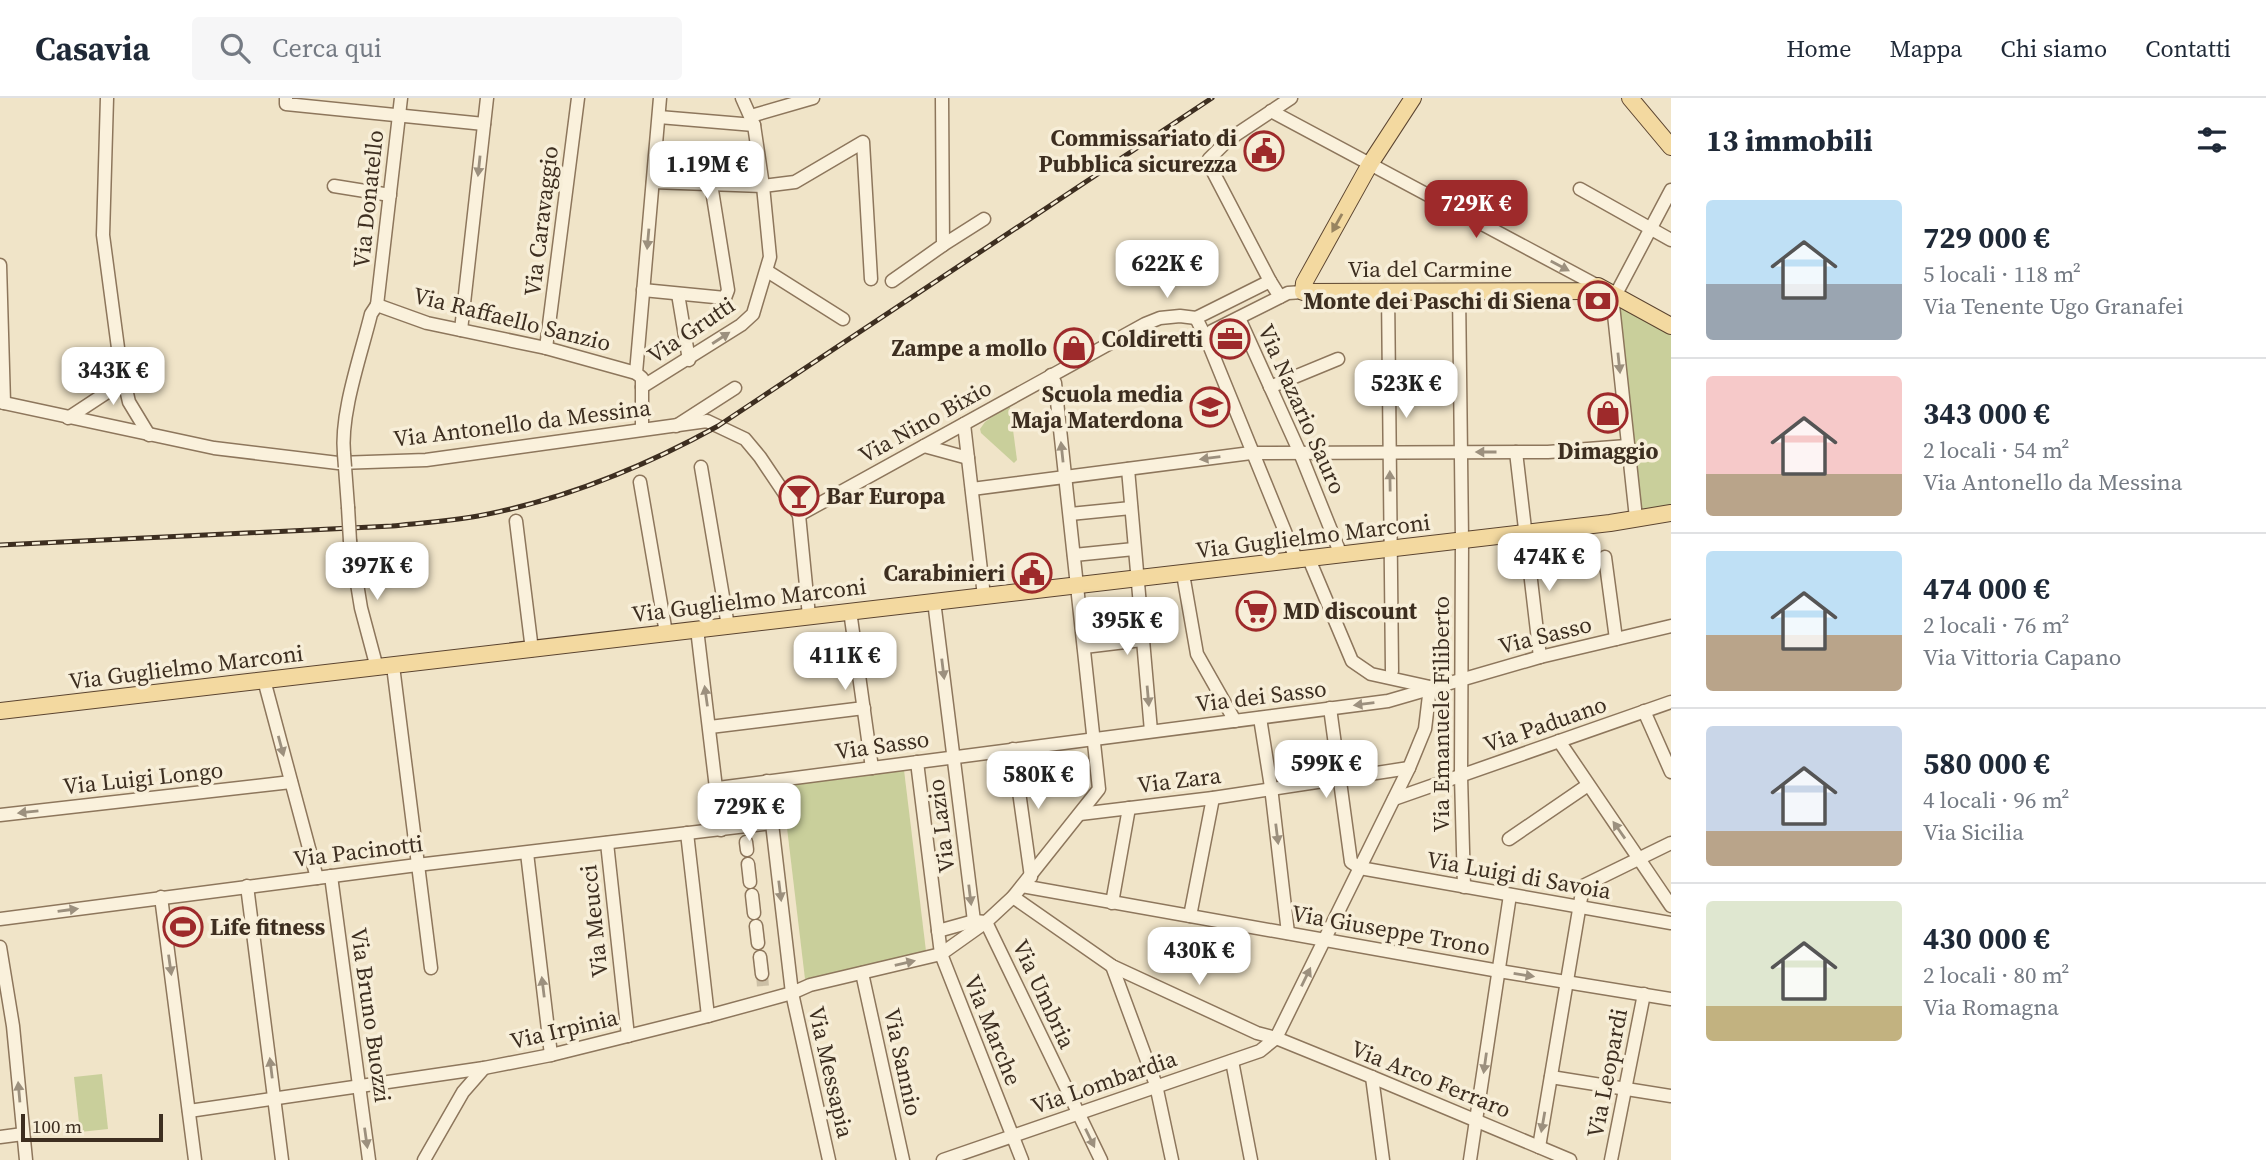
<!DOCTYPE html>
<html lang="it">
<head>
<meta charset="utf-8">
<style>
  :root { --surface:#fff; --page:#f6f6f7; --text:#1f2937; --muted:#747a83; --line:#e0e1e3; --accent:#9e2a2b }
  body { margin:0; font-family:"Source Serif 4",serif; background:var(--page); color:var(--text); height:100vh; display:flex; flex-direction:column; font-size:26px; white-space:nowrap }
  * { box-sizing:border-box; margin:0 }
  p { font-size:23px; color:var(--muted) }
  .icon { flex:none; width:38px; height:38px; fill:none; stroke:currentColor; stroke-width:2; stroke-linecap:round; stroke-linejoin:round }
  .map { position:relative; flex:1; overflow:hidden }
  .side { display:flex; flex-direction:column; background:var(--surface); width:595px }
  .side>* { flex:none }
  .scale { position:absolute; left:21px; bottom:18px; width:142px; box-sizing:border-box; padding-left:7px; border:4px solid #3d2e20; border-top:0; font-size:19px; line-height:24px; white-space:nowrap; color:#3d2e20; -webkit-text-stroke:5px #f7eed8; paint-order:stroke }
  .price { position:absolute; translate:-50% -60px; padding:0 16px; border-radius:14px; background:#fff; color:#222; font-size:23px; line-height:46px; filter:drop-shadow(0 2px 4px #0008) }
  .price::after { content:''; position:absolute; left:50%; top:42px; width:21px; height:16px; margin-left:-10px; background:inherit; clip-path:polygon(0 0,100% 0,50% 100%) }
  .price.on { background:var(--accent); color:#fff }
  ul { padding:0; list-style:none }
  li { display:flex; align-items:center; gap:21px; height:175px; padding:0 35px }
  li+li { border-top:2px solid var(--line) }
  li span { display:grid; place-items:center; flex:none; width:196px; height:140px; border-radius:7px; color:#555 }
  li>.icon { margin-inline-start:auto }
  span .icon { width:84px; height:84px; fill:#fffc; stroke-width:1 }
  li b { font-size:30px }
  h2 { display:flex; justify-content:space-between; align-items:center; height:84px; padding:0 35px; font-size:30px }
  header { display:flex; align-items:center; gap:42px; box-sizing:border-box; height:98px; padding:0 35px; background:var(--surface); border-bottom:2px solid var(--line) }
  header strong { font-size:33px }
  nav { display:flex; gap:38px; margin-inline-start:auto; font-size:24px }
  .search { width:490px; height:63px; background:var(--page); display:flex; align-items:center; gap:18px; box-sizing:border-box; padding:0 24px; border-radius:7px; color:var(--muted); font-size:26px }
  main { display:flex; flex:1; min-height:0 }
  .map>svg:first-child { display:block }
  .green { fill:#c9cf9b }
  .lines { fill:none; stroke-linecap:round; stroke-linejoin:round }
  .minor-tunnel { stroke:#ccc0a6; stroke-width:12; stroke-dasharray:12 6; stroke-linecap:butt }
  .minor-casing { stroke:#8d765c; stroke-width:15 }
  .major-casing { stroke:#5b4430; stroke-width:18 }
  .minor { stroke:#faf1dc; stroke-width:12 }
  .major { stroke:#f3d9a0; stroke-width:16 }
  .rail-casing { stroke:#3d2e20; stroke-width:5 }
  .rail { stroke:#f7eed8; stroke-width:2.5; stroke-dasharray:8; stroke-linecap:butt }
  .minor-bridge-casing { stroke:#8d765c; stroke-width:15; stroke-linecap:butt }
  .minor-bridge { stroke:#faf1dc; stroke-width:12 }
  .oneway { fill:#9c907e }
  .oneway2 { fill:#988460 }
  .labels { text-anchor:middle; stroke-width:7; stroke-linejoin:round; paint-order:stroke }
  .poi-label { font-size:23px; font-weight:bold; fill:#3d2e20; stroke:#f7eed8; text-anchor:end }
  .street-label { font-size:23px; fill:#3d2e20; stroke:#f7eed8 }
</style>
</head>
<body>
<header>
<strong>Casavia</strong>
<div class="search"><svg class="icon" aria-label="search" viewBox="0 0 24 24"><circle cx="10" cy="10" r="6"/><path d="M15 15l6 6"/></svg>Cerca qui</div>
<nav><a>Home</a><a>Mappa</a><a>Chi siamo</a><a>Contatti</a></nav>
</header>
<main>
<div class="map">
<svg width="1671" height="1062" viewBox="0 0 1671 1062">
  <rect width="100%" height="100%" fill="#f0e4c8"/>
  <g class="green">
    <polygon points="1621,207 1671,234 1671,408 1643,412 1639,409 1618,208"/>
    <polygon points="1007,308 1010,309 1017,362 1014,365 981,335 980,331 985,324"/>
    <polygon points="904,672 926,853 805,881 782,688"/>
    <polygon points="102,976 108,1031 80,1034 74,979"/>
  </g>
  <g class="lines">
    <polyline class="minor-tunnel" points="762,876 763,889"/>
    <g class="minor-casing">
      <g id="minor">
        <polyline points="107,0 103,137 120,265 129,304 149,337"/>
        <polyline points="286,0 286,6 484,26"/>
        <polyline points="1271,13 1598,188"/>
        <polyline points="751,18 813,0"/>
        <polyline points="659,19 754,27"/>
        <polyline points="653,84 763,88 795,84 863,44 871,181"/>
        <polyline points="334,88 390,97"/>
        <polyline points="1580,91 1671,142"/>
        <polyline points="943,147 984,121"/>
        <polyline points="0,167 4,305"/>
        <polyline points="767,173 843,221"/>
        <polyline points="892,183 943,147 942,0"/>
        <polyline points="1270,183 1210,68 1209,61 1228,42 1291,0"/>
        <polyline points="643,192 725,200 728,192 711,86"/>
        <polyline points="1388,193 1392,573"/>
        <polyline points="1459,193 1462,442 1461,678 1464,789"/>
        <polyline points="678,196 689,262"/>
        <polyline points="377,207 427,225 546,250 636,275"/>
        <polyline points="377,207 401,0"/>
        <polyline points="1196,220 1207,242 1297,463"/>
        <polyline points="1239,220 1300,355 1341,457"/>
        <polyline points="461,232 487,0"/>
        <polyline points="1207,242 1212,233 1288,195 1303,194"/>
        <polyline points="546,250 578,0"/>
        <polyline points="642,289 741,227 753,216 770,159 763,88 754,27 742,0"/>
        <polyline points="1270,289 1338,261"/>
        <polyline points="0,304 214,350 338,365 426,362 707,323 745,341 760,359 799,417 809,518"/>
        <polyline points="68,320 106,295 120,265"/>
        <polyline points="964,326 984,498"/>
        <polyline points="676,328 735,290"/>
        <polyline points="642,331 642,280 636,275 660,0"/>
        <polyline points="924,348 968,360"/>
        <polyline points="1516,354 1540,559"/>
        <path d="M344,356C340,315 361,257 371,216L377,207"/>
        <polyline points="345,369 348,409"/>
        <polyline points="701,369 728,528"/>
        <polyline points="1128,371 1151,633"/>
        <polyline points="640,384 666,535"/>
        <polyline points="972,391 1251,355 1548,354 1627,348"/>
        <polyline points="1070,416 1131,410"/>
        <polyline points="799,417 1145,226 1160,220 1180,218 1196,220 1270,183 1280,199"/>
        <polyline points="1636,420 1613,207 1615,198 1671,92"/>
        <polyline points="516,423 532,552"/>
        <polyline points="350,443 361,510 377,570"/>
        <polyline points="1074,457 1134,451"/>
        <polyline points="1605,459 1616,541"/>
        <polyline points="1309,461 1352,563 1371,576 1430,589"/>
        <polyline points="1183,476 1197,556 1235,623"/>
        <polyline points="934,503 974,823"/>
        <polyline points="850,513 872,670"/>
        <polyline points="697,531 721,732"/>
        <polyline points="1084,549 1142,542"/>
        <polyline points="393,568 431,870"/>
        <polyline points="264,582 317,780"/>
        <polyline points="1330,610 1351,764 1360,770 1671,825"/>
        <polyline points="1644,613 1671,674"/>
        <polyline points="1260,620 1271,689 1288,835"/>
        <polyline points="710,629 864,610"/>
        <polyline points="1559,643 1671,808"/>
        <polyline points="1013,651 1031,779"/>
        <polyline points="917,664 941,856 1022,1062"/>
        <polyline points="767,683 792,895 829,1062"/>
        <polyline points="718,690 1388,603 1540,559 1671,528"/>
        <polyline points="1394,701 1671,604"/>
        <polyline points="1080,716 1213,700 1409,670"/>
        <polyline points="0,717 291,684"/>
        <polyline points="687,735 708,918"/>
        <polyline points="1509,741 1588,687"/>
        <polyline points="746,744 747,752"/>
        <polyline points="607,745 628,938"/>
        <polyline points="527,755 551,957"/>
        <polyline points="748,766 750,784"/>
        <polyline points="331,778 369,1062"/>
        <polyline points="247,788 282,1062"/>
        <polyline points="1022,788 1499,873 1671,901"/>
        <polyline points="752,797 754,815"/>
        <polyline points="161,799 195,1062"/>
        <polyline points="1013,799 1112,868 1257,935 1276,940 1372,979 1570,1062"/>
        <polyline points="1112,805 1129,710"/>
        <polyline points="1190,818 1213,700"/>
        <polyline points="0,821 417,767 772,725"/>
        <polyline points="756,828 758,845"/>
        <polyline points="938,833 974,823 986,824 1101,1062"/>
        <polyline points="0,849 13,928 26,1062"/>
        <polyline points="760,859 762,876"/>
        <polyline points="1112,868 1156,987 1172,1062"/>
        <polyline points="862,875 903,1062"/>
        <polyline points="1232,963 1251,1062"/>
        <polyline points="1372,979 1383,1062"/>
        <polyline points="1551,979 1671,998"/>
        <polyline points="189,1013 484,970 551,957 708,918 792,895 810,887 941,856 986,824 1013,799 1099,691 1055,285 1051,277"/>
        <polyline points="0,1039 23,1036"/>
        <polyline points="1539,1049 1583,788 1671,745"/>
        <polyline points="424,1062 463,994 484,970"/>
        <polyline points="943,1062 1260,953 1276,940 1409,670 1425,631 1430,589"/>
        <polyline points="1470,1062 1510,797"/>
        <polyline points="1611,1062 1644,896"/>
      </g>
    </g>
    <g class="major-casing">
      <g id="major">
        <polyline points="1413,0 1370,66 1304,185 1303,194 1588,193 1598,188 1671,228"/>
        <polyline points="1630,0 1671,49"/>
        <polyline points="0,613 1610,425 1671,415"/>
      </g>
    </g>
    <use href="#minor" class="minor"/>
    <use href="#major" class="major"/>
    <g class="rail-casing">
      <path id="rail" d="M0,447L392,428C421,425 449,423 478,418C563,402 642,370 718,328L1212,0"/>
    </g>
    <use href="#rail" class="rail"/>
    <g class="minor-bridge-casing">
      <g id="minor-bridge">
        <polyline points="344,356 345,369"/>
        <polyline points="348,409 350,443"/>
      </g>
    </g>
    <use href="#minor-bridge" class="minor-bridge"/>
  </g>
  <defs><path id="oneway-solid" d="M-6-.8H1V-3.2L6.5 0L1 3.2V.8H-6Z" transform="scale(1.75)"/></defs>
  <g class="oneway">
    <use href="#oneway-solid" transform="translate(479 68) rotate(96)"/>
    <use href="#oneway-solid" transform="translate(648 141) rotate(95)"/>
    <use href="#oneway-solid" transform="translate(1560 168) rotate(28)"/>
    <use href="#oneway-solid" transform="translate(721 240) rotate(-33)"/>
    <use href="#oneway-solid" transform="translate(1619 265) rotate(84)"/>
    <use href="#oneway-solid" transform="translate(1062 354) rotate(-96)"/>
    <use href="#oneway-solid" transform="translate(1486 354) rotate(180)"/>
    <use href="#oneway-solid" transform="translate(1210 360) rotate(173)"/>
    <use href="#oneway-solid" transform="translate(1390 383) rotate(-91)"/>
    <use href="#oneway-solid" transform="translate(943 571) rotate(83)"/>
    <use href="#oneway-solid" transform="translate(706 598) rotate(-98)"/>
    <use href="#oneway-solid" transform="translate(1148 598) rotate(85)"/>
    <use href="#oneway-solid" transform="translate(1364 606) rotate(173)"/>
    <use href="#oneway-solid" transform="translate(281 648) rotate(75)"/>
    <use href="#oneway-solid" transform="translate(28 714) rotate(174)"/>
    <use href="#oneway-solid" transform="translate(1619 732) rotate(-125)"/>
    <use href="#oneway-solid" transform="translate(1277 736) rotate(83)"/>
    <use href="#oneway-solid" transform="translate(780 793) rotate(83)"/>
    <use href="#oneway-solid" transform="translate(970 797) rotate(83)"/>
    <use href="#oneway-solid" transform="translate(68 812) rotate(-8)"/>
    <use href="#oneway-solid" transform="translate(905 865) rotate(-13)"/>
    <use href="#oneway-solid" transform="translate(170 867) rotate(82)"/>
    <use href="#oneway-solid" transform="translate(1524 877) rotate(9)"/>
    <use href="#oneway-solid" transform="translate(1306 879) rotate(-64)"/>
    <use href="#oneway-solid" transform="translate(543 889) rotate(-97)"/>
    <use href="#oneway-solid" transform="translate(1485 965) rotate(98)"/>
    <use href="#oneway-solid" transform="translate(271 970) rotate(-97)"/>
    <use href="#oneway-solid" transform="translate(19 994) rotate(-95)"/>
    <use href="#oneway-solid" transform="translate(1543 1024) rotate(100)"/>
    <use href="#oneway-solid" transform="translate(366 1040) rotate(82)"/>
    <use href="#oneway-solid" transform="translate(1090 1040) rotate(64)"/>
  </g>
  <use class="oneway2" href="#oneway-solid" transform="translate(1337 125) rotate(119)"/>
  <defs>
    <g id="civic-ring" transform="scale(2.0125)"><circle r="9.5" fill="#f7eed8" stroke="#9e2a2b" stroke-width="1.5"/><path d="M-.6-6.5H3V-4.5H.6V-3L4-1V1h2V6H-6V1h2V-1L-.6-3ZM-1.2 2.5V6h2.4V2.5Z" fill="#9e2a2b"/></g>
    <g id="bank-ring" transform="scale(2.0125)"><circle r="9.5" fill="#f7eed8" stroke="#9e2a2b" stroke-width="1.5"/><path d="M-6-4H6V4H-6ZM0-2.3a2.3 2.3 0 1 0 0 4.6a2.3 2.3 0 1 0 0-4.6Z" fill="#9e2a2b"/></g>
    <g id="office-ring" transform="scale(2.0125)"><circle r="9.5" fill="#f7eed8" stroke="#9e2a2b" stroke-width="1.5"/><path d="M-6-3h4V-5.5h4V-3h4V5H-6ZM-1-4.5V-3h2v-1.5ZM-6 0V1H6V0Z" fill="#9e2a2b"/></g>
    <g id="shop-ring" transform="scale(2.0125)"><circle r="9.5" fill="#f7eed8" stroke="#9e2a2b" stroke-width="1.5"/><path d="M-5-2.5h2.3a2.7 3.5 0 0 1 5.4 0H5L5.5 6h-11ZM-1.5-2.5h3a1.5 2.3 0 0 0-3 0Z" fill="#9e2a2b"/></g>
    <g id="school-ring" transform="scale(2.0125)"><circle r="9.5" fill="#f7eed8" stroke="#9e2a2b" stroke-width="1.5"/><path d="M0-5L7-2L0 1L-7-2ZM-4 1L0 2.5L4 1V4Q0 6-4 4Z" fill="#9e2a2b"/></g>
    <g id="bar-ring" transform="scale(2.0125)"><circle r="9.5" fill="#f7eed8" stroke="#9e2a2b" stroke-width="1.5"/><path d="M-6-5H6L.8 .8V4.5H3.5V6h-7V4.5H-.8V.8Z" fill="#9e2a2b"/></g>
    <g id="supermarket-ring" transform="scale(2.0125)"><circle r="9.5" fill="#f7eed8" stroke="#9e2a2b" stroke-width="1.5"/><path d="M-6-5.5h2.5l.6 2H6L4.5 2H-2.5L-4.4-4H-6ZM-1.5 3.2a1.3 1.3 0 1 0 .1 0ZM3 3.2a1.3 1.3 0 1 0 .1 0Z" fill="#9e2a2b"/></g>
    <g id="stadium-ring" transform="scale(2.0125)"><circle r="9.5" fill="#f7eed8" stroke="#9e2a2b" stroke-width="1.5"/><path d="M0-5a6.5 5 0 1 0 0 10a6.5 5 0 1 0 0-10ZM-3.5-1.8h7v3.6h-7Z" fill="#9e2a2b"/></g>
  </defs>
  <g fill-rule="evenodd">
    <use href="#civic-ring" x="1264" y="53"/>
    <use href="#bank-ring" x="1598" y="203"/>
    <use href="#office-ring" x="1230" y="241"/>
    <use href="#shop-ring" x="1074" y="250"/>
    <use href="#school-ring" x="1210" y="309"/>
    <use href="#shop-ring" x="1608" y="315"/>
    <use href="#bar-ring" x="799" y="398"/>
    <use href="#civic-ring" x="1032" y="475"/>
    <use href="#supermarket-ring" x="1256" y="513"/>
    <use href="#stadium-ring" x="183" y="829"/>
  </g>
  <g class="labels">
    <g class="poi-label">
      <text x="1237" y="48">Commissariato di<tspan x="1237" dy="26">Pubblica sicurezza</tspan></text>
      <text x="1571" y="211">Monte dei Paschi di Siena</text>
      <text x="1203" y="249">Coldiretti</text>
      <text x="1047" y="258">Zampe a mollo</text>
      <text x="1183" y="304">Scuola media<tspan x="1183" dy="26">Maja Materdona</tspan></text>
      <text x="1608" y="361" text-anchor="middle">Dimaggio</text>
      <text x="826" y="406" text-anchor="start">Bar Europa</text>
      <text x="1005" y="483">Carabinieri</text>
      <text x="1283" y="521" text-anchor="start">MD discount</text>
      <text x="210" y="837" text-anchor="start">Life fitness</text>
    </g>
    <g class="street-label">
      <text transform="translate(368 101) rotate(-84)" y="8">Via Donatello</text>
      <text transform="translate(541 123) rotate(-83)" y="8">Via Caravaggio</text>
      <text x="1430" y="179">Via del Carmine</text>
      <text transform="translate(512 221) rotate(14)" y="8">Via Raffaello Sanzio</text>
      <text transform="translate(691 232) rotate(-34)" y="8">Via Grutti</text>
      <text transform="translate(1302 311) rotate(66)" y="8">Via Nazario Sauro</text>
      <text transform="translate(925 323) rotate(-29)" y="8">Via Nino Bixio</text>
      <text transform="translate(522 325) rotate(-7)" y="8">Via Antonello da Messina</text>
      <text transform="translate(1313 438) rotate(-7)" y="8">Via Guglielmo Marconi</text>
      <text transform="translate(749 502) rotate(-7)" y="8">Via Guglielmo Marconi</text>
      <text transform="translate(1545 537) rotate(-14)" y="8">Via Sasso</text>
      <text transform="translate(186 569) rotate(-7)" y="8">Via Guglielmo Marconi</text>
      <text transform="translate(1261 598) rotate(-7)" y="8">Via dei Sasso</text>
      <text transform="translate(1441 616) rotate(-90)" y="8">Via Emanuele Filiberto</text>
      <text transform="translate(1545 626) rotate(-19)" y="8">Via Paduano</text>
      <text transform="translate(882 647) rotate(-8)" y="8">Via Sasso</text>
      <text transform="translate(143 680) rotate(-6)" y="8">Via Luigi Longo</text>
      <text transform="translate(1179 682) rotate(-7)" y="8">Via Zara</text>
      <text transform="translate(941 728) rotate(-97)" y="8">Via Lazio</text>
      <text transform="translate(358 753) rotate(-7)" y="8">Via Pacinotti</text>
      <text transform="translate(1519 777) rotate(10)" y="8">Via Luigi di Savoia</text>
      <text transform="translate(594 823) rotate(-96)" y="8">Via Meucci</text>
      <text transform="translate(1391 832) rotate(10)" y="8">Via Giuseppe Trono</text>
      <text transform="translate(1044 896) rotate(65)" y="8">Via Umbria</text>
      <text transform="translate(371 917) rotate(82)" y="8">Via Bruno Buozzi</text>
      <text transform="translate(564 931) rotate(-13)" y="8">Via Irpinia</text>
      <text transform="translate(993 932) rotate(68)" y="8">Via Marche</text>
      <text transform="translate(903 964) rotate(78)" y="8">Via Sannio</text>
      <text transform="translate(831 974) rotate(77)" y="8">Via Messapia</text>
      <text transform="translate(1607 975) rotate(-79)" y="8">Via Leopardi</text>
      <text transform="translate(1431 981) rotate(22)" y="8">Via Arco Ferraro</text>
      <text transform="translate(1104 984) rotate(-19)" y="8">Via Lombardia</text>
    </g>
  </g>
</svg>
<div class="scale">100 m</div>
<b class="price" style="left:707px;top:103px">1.19M €</b>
<b class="price on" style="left:1476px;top:142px">729K €</b>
<b class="price" style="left:1167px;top:202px">622K €</b>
<b class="price" style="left:113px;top:309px">343K €</b>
<b class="price" style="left:1406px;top:322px">523K €</b>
<b class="price" style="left:1549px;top:495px">474K €</b>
<b class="price" style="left:377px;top:504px">397K €</b>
<b class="price" style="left:1127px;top:559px">395K €</b>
<b class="price" style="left:845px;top:594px">411K €</b>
<b class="price" style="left:1326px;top:702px">599K €</b>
<b class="price" style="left:1038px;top:713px">580K €</b>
<b class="price" style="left:749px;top:745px">729K €</b>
<b class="price" style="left:1199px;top:889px">430K €</b>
</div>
<section class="side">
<h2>13 immobili<svg class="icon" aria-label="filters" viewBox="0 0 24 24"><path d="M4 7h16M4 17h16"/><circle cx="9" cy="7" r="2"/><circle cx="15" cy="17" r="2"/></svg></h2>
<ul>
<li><span style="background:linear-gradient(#bfe0f5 60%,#9aa5b1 0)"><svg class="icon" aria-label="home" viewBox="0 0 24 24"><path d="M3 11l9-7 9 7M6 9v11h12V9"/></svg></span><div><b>729 000 €</b><p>5 locali · 118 m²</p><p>Via Tenente Ugo Granafei</p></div></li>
<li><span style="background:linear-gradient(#f6c9c9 70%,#b9a48a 0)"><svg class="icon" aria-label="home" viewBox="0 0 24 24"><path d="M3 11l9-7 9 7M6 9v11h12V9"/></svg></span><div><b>343 000 €</b><p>2 locali · 54 m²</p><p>Via Antonello da Messina</p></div></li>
<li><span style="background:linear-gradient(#bfe0f5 60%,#b9a48a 0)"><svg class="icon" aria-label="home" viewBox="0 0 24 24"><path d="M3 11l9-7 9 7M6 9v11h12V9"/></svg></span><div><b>474 000 €</b><p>2 locali · 76 m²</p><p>Via Vittoria Capano</p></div></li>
<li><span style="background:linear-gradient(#c9d6e8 75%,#b9a48a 0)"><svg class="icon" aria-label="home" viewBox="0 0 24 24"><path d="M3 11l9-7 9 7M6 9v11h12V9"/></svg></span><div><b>580 000 €</b><p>4 locali · 96 m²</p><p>Via Sicilia</p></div></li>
<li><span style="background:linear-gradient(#dfe7d0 75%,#c2b280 0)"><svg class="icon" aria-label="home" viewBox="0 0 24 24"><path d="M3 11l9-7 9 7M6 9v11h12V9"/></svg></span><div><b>430 000 €</b><p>2 locali · 80 m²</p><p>Via Romagna</p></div></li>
</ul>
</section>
</main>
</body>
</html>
